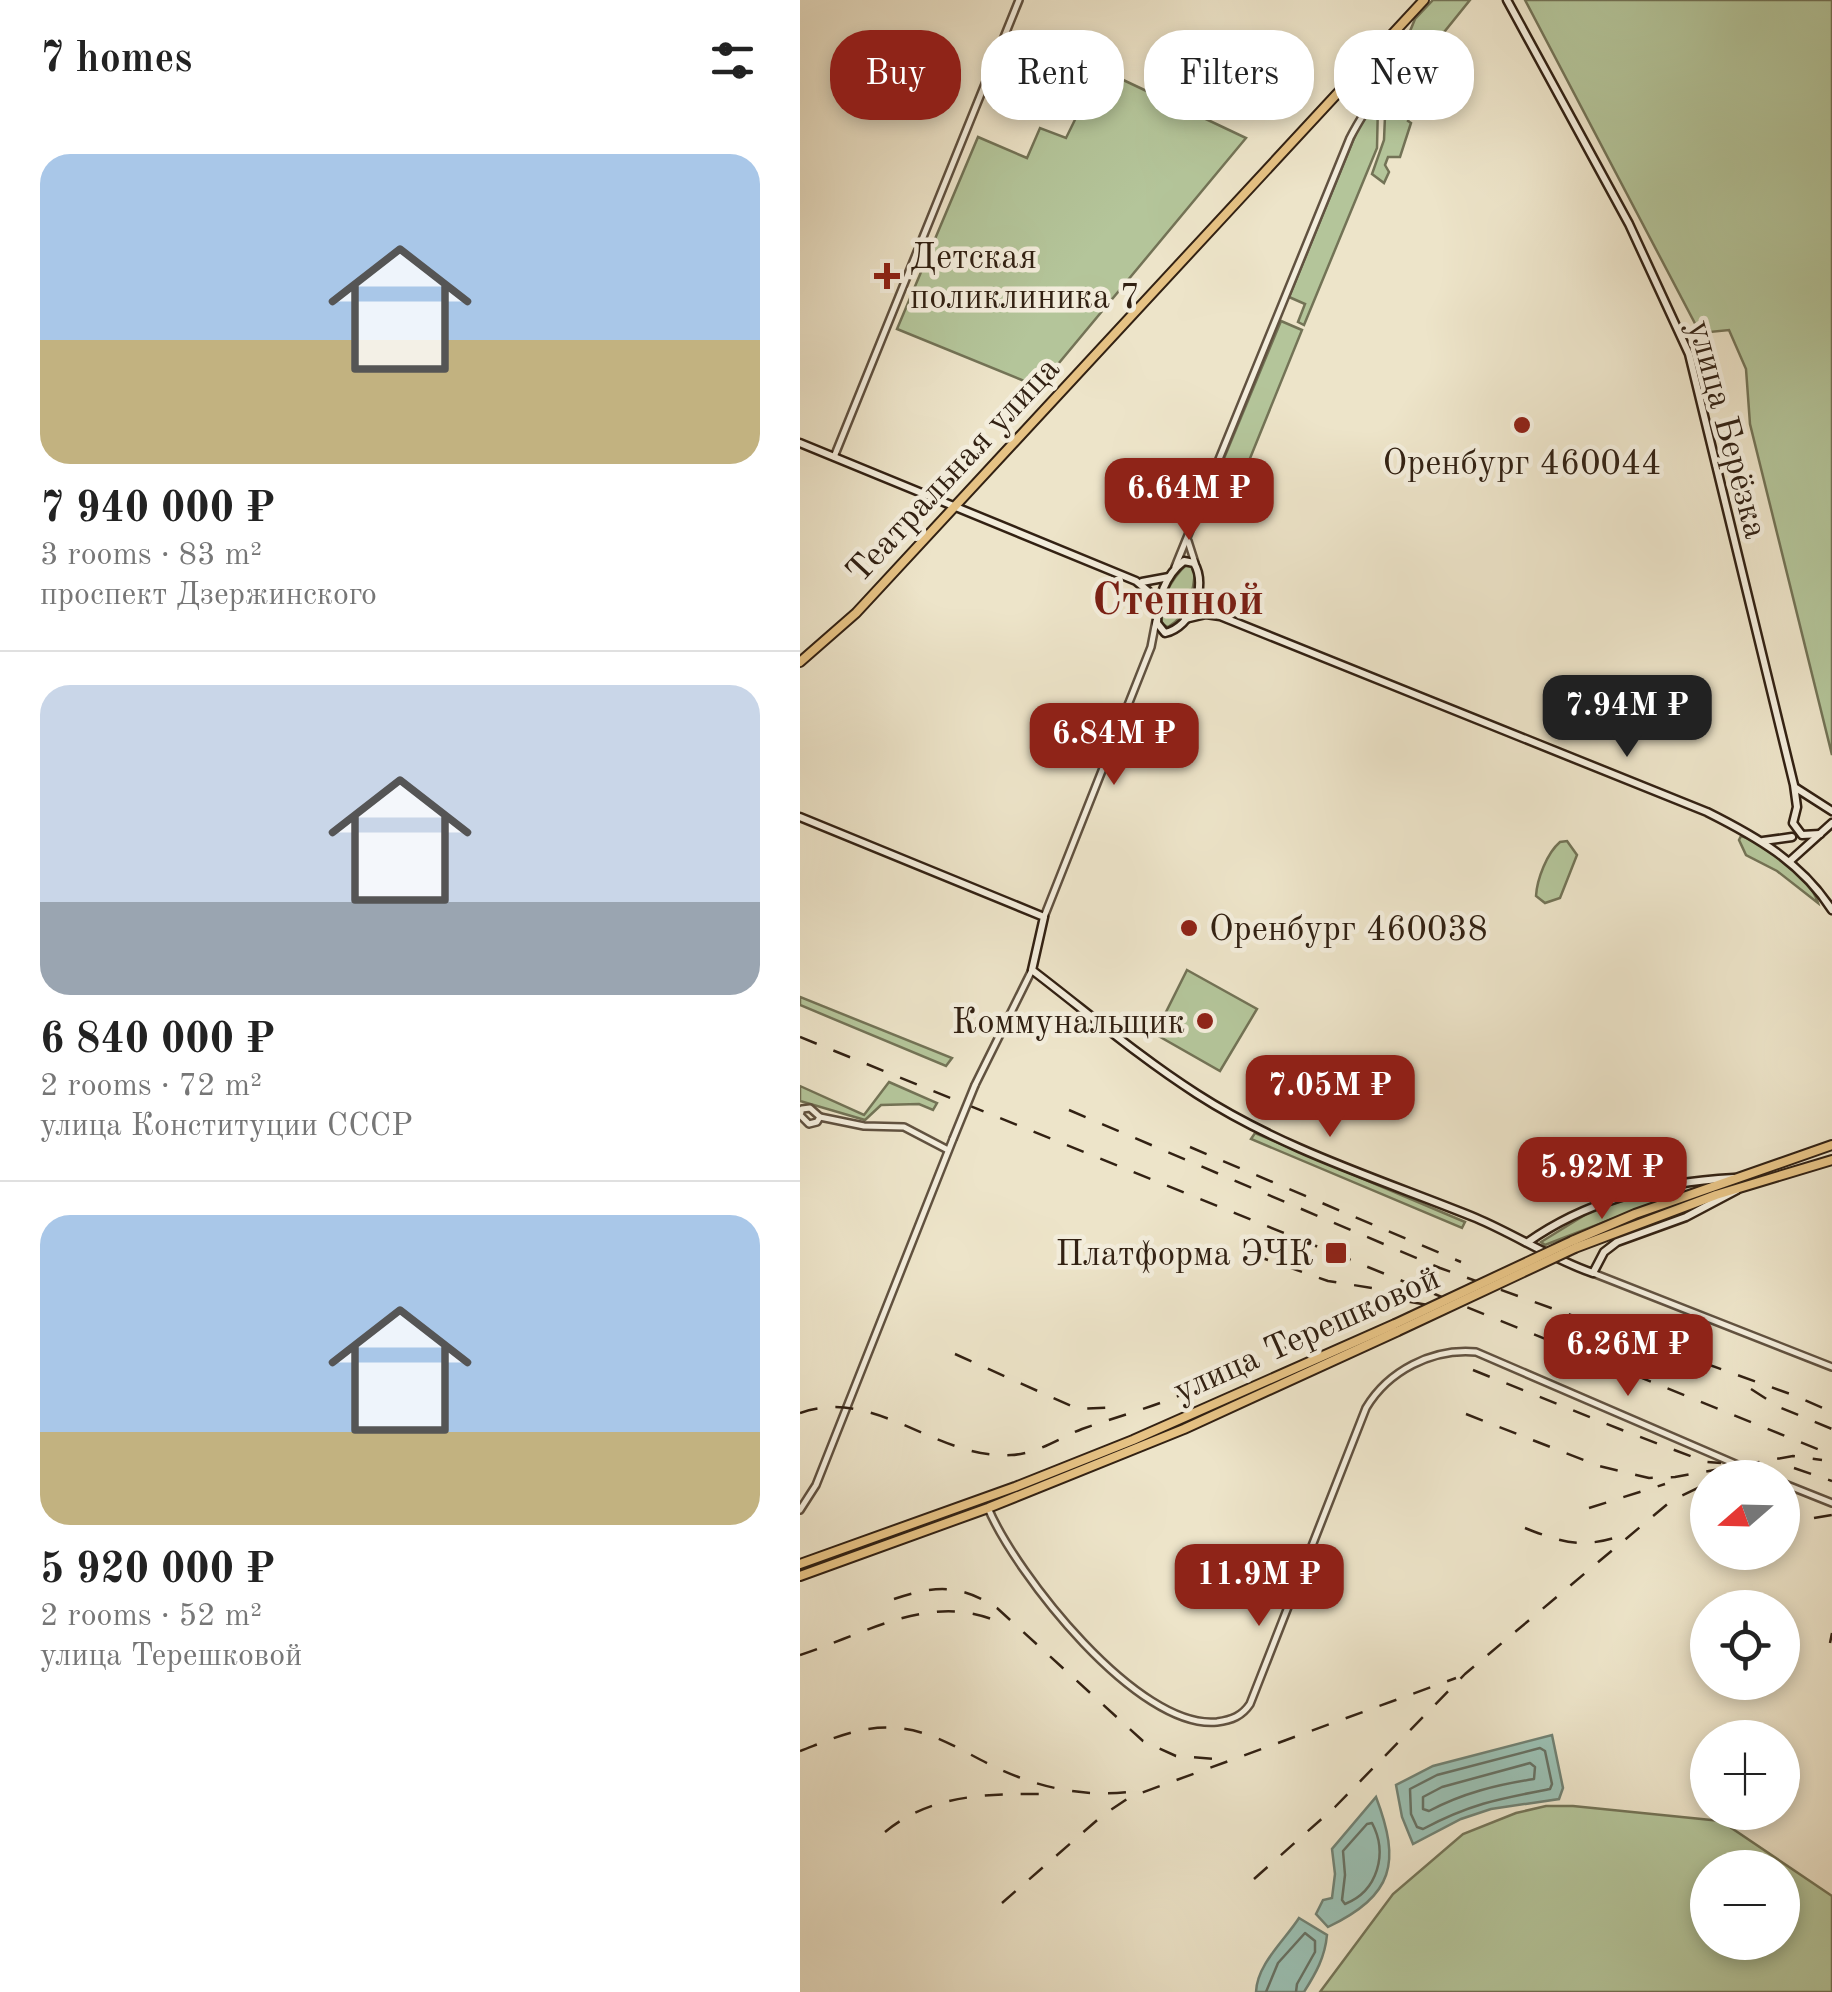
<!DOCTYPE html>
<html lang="en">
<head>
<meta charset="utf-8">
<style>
  :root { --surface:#fff; --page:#f6f6f6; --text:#222; --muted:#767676; --line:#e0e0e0; --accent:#8f2418 }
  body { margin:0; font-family:"Old Standard TT",serif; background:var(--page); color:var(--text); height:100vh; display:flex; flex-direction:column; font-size:38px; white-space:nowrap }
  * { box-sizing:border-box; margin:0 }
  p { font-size:32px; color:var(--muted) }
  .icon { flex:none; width:55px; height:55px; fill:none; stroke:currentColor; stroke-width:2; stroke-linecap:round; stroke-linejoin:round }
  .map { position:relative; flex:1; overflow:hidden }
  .details { display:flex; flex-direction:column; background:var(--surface); width:800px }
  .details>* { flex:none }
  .guide { position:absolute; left:30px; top:30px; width:850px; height:90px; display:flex; gap:20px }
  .needle { width:65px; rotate:250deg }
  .controls { position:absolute; left:890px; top:1460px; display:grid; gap:20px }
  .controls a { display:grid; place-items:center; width:110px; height:110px; border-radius:50%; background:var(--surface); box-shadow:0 5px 15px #0003; font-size:50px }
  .price { position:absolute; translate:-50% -85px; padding:0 22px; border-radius:20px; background:var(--accent); color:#fff; font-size:32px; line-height:65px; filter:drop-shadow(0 2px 5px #0008) }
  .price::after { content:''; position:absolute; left:50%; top:60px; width:30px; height:22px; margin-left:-15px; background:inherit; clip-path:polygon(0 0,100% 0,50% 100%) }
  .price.current { background:#222; color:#fff }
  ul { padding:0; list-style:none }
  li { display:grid; align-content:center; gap:20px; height:530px; padding:0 40px }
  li+li { border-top:2px solid var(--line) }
  li span { display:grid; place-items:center; height:310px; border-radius:30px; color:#555 }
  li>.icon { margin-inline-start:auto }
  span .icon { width:180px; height:180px; fill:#fffc; stroke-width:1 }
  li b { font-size:42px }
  h2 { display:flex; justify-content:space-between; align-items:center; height:120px; padding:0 40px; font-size:42px }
  .pill { padding:0 35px; border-radius:40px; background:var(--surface); box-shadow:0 5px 15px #0003; font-size:35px; line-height:90px }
  .pill.current { background:var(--accent); color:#fff }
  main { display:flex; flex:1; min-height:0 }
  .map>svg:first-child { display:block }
  .green { fill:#b4c59a; stroke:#737356; stroke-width:2.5; fill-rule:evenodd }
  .water { fill:#9abfb2; stroke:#708072; stroke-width:2.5 }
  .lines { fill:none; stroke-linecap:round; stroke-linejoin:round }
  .shore { stroke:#667062; stroke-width:2.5 }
  .tertiary-casing { stroke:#615240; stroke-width:10 }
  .secondary-casing { stroke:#322113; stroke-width:11 }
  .primary-casing { stroke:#322113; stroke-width:12 }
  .tertiary { stroke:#f3eddc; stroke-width:5 }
  .secondary { stroke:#f3eddc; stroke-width:6 }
  .primary { stroke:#e6c284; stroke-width:8 }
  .rail { stroke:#322113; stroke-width:2.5; stroke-dasharray:18 18; stroke-linecap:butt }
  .tertiary-bridge-casing { stroke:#615240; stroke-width:10; stroke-linecap:butt }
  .primary-bridge-casing { stroke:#322113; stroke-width:12; stroke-linecap:butt }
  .tertiary-bridge { stroke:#f3eddc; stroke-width:5 }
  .primary-bridge { stroke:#e6c284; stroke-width:8 }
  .poi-dot { fill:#8f2418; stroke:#f3eddc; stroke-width:4 }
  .labels { text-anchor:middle; stroke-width:9; stroke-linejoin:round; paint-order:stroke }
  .poi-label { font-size:35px; fill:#322113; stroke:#f3eddc; text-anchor:start }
  .street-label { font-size:35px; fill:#322113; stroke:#f3eddc }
  .district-label { font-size:45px; font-weight:bold; fill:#7a1f14; stroke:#f3eddc }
</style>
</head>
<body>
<main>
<section class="details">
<h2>7 homes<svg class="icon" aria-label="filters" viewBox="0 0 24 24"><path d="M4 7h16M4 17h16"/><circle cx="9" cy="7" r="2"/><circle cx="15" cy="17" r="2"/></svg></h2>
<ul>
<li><span style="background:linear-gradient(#a9c7e8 60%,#c2b280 0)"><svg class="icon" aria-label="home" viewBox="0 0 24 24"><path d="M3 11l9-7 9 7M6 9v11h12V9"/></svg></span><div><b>7 940 000 ₽</b><p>3 rooms · 83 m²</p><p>проспект Дзержинского</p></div></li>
<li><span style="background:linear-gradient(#c9d6e8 70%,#9aa5b1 0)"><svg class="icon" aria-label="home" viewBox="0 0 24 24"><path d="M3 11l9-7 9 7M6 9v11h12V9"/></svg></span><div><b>6 840 000 ₽</b><p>2 rooms · 72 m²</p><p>улица Конституции СССР</p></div></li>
<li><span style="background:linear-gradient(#a9c7e8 70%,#c2b280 0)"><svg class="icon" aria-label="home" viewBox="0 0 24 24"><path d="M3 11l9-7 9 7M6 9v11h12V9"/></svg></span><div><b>5 920 000 ₽</b><p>2 rooms · 52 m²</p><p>улица Терешковой</p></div></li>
</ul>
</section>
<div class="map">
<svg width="1032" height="1992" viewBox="0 0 1032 1992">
  <rect width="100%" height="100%" fill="#ede4c9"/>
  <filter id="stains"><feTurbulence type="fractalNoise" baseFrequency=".002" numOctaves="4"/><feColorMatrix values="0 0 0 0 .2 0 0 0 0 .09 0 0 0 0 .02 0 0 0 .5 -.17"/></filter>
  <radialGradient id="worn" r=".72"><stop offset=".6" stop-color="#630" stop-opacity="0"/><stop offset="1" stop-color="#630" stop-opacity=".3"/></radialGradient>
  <g class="green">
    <polygon points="633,0 670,0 603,83 594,90 587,87 615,19"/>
    <polygon points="725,0 1032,0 1032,755 950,424 946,369 929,330 900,333"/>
    <polygon points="300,69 446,138 239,387 97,329 178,137 227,158 240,128 266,138"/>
    <polygon points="586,93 613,107 608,121 611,123 600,157 588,157 585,165 589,172 584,183 572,174 584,140"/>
    <polygon points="578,103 577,148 504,325 498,322 505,304 489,297 559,126"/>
    <polygon points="481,321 502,330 438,488 415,480"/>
    <path d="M387,564L395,568C394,591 389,615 368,627L362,624C358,602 371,579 387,564Z"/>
    <path d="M941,836C968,843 1009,875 1018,903L977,871L946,855L939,840Z"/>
    <path d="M767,841L777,855L760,898L745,903L736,896C737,879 747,853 760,842Z"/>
    <polygon points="387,970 457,1009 420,1071 355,1034"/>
    <polygon points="0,997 152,1058 146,1066 0,1005"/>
    <polygon points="89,1082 137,1103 133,1110 119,1104 81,1105 65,1120 0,1101 0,1086 64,1115"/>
    <polygon points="455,1133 665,1222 662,1228 451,1139"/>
    <polygon points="875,1184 882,1188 877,1194 745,1245 741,1242 793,1210"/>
    <path d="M746,1806H773L921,1821L1032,1896V1992H520L593,1894L663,1834L716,1813ZM908,1868H982V1942H908Z"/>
  </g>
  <g class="water">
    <polygon points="752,1735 763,1788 759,1799 691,1809 661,1819 613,1844 602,1817 596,1785 633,1766"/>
    <path d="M576,1797C601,1863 594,1895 528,1927L516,1914L523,1900L532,1898L535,1874L532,1849Z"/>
    <path d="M499,1918L527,1935C525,1957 516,1973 504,1992H456C457,1964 485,1940 499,1918Z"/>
  </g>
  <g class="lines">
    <g class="shore">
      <path d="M740,1748L745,1751L752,1784L750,1789C698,1799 670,1804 623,1829L617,1827L611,1814L610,1789L637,1775Z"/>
      <path d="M730,1763L735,1767L734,1779C696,1785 663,1793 629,1811L623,1809V1797L642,1787Z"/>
      <path d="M572,1823C588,1853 578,1891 545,1904L542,1900L545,1875L543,1851L567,1824Z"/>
      <polyline points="466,1992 478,1963 505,1933 515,1941 515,1952 497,1984 496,1992"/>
    </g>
    <g class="tertiary-casing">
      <g id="tertiary">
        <polyline points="34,457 219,0"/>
        <polyline points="388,541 395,563"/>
        <path d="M375,567L550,138C568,102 598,71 599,29"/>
        <polyline points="244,917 351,647 356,621"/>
        <polyline points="175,1085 232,970"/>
        <polyline points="0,1115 2,1109 10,1108 20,1117 17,1122 9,1124 0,1115"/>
        <polyline points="20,1117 64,1126 104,1127 148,1150"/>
        <polyline points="793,1273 1032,1367"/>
        <polyline points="982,1483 1032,1503"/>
        <path d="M188,1508C216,1574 338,1730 417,1722C432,1720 442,1716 450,1704L566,1408C588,1371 632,1348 676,1352L968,1478"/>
        <polyline points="0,1510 16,1485 153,1139"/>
      </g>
    </g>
    <g class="secondary-casing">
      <g id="secondary">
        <polyline points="707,0 829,224 889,354 994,785 997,807 993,823 1002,835 1020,834"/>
        <polyline points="0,443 336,581 348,591 357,609"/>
        <path d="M384,561L394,563C408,586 392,627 365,633L357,623C357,600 365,575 384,561Z"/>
        <polyline points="342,582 369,577"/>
        <polyline points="399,591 415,613"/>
        <path d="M385,619L406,614L420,616L907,812C957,837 1001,862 1032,910"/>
        <polyline points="996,788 1032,811"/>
        <path d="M0,817L244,917L232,970C287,1012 339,1057 397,1094C482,1149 582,1180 676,1218C716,1235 752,1259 793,1273L804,1252L817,1242L886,1217L937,1190"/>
        <polyline points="963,841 992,837"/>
        <polyline points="990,861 1032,823"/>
        <path d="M728,1242C789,1199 860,1182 934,1178"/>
      </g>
    </g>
    <g class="primary-casing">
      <g id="primary">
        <polyline points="0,662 56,613 624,0"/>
        <polyline points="772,1241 835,1214 1032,1145"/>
        <polyline points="775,1248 916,1195 1032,1160"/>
        <polyline points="0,1564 215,1487 333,1440 595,1324"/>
        <polyline points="0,1576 188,1508 384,1429 598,1331"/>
      </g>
    </g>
    <use href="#tertiary" class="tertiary"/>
    <use href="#secondary" class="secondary"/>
    <use href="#primary" class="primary"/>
    <g class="rail">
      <polyline points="0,1037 1032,1455"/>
      <polyline points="269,1110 640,1268 993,1395 1032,1412"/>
      <polyline points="390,1147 661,1262"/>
      <polyline points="451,1254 528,1281 610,1294"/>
      <polyline points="155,1354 278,1409 319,1407"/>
      <polyline points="673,1370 822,1430 906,1462 921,1463"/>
      <polyline points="951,1389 979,1407 1032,1429"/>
      <path d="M0,1413C75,1386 137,1460 211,1455C237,1454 259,1438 282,1429C316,1417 350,1408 383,1394C446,1367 507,1336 571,1309L604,1301L640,1307"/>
      <polyline points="666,1414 799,1466 849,1478 875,1477 993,1456 1022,1460"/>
      <polyline points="994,1468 1032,1481"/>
      <polyline points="789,1508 865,1484"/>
      <polyline points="1014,1518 1032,1515"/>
      <path d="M725,1528C763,1543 783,1549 823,1535"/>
      <path d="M94,1599C136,1585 160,1584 197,1608L343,1741L376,1756L417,1759"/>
      <polyline points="1030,1643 1032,1633"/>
      <path d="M0,1655C68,1633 135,1589 205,1625"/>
      <path d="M0,1751C32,1739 61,1725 96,1728C128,1730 154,1746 181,1760C230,1786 281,1799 336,1791"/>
      <path d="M85,1832C131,1794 186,1794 244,1794"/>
      <polyline points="454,1879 535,1807 665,1674 871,1501 908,1483"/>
      <polyline points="202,1903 303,1815 330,1797 656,1678"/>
    </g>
    <g class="tertiary-bridge-casing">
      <polyline id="tertiary-bridge" points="153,1139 175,1085"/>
    </g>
    <g class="primary-bridge-casing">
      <g id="primary-bridge">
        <polyline points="595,1324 772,1241"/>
        <polyline points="598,1331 775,1248"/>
      </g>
    </g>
    <use href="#tertiary-bridge" class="tertiary-bridge"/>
    <use href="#primary-bridge" class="primary-bridge"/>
  </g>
  <g class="poi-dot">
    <path d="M82 261h10v10h10v10h-10v10h-10v-10h-10v-10h10z"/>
    <circle cx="722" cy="425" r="10"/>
    <circle cx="389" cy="928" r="10"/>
    <circle cx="405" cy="1021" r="10"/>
    <rect x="524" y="1241" width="24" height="24" rx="5"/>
  </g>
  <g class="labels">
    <g class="poi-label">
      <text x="110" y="268">Детская<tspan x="110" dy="40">поликлиника 7</tspan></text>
      <text x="722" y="474" text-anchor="middle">Оренбург 460044</text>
      <text x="409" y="940">Оренбург 460038</text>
      <text x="385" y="1033" text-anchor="end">Коммунальщик</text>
      <text x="514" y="1265" text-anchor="end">Платформа ЭЧК</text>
    </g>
    <g class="street-label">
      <text transform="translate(929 429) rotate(75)" y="12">улица Берёзка</text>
      <text transform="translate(152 469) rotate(-47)" y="12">Театральная улица</text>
      <text transform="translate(506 1333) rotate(-24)" y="12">улица Терешковой</text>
    </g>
    <g class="district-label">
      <text x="378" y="614">Степной</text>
    </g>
  </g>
  <rect width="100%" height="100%" filter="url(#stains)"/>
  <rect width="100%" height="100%" fill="url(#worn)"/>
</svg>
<div class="controls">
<a><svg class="needle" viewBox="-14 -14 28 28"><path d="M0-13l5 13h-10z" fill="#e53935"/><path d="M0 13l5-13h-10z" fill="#767676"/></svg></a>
<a><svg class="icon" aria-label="locate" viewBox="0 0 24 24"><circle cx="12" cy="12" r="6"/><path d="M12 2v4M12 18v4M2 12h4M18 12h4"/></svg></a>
<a>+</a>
<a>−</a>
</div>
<b class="price" style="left:389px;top:543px">6.64M ₽</b>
<b class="price current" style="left:827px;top:760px">7.94M ₽</b>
<b class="price" style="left:314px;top:788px">6.84M ₽</b>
<b class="price" style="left:530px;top:1140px">7.05M ₽</b>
<b class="price" style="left:802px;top:1222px">5.92M ₽</b>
<b class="price" style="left:828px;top:1399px">6.26M ₽</b>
<b class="price" style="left:459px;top:1629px">11.9M ₽</b>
<div class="guide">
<a class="pill current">Buy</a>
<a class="pill">Rent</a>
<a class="pill">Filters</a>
<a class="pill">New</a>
</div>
</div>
</main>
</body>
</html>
